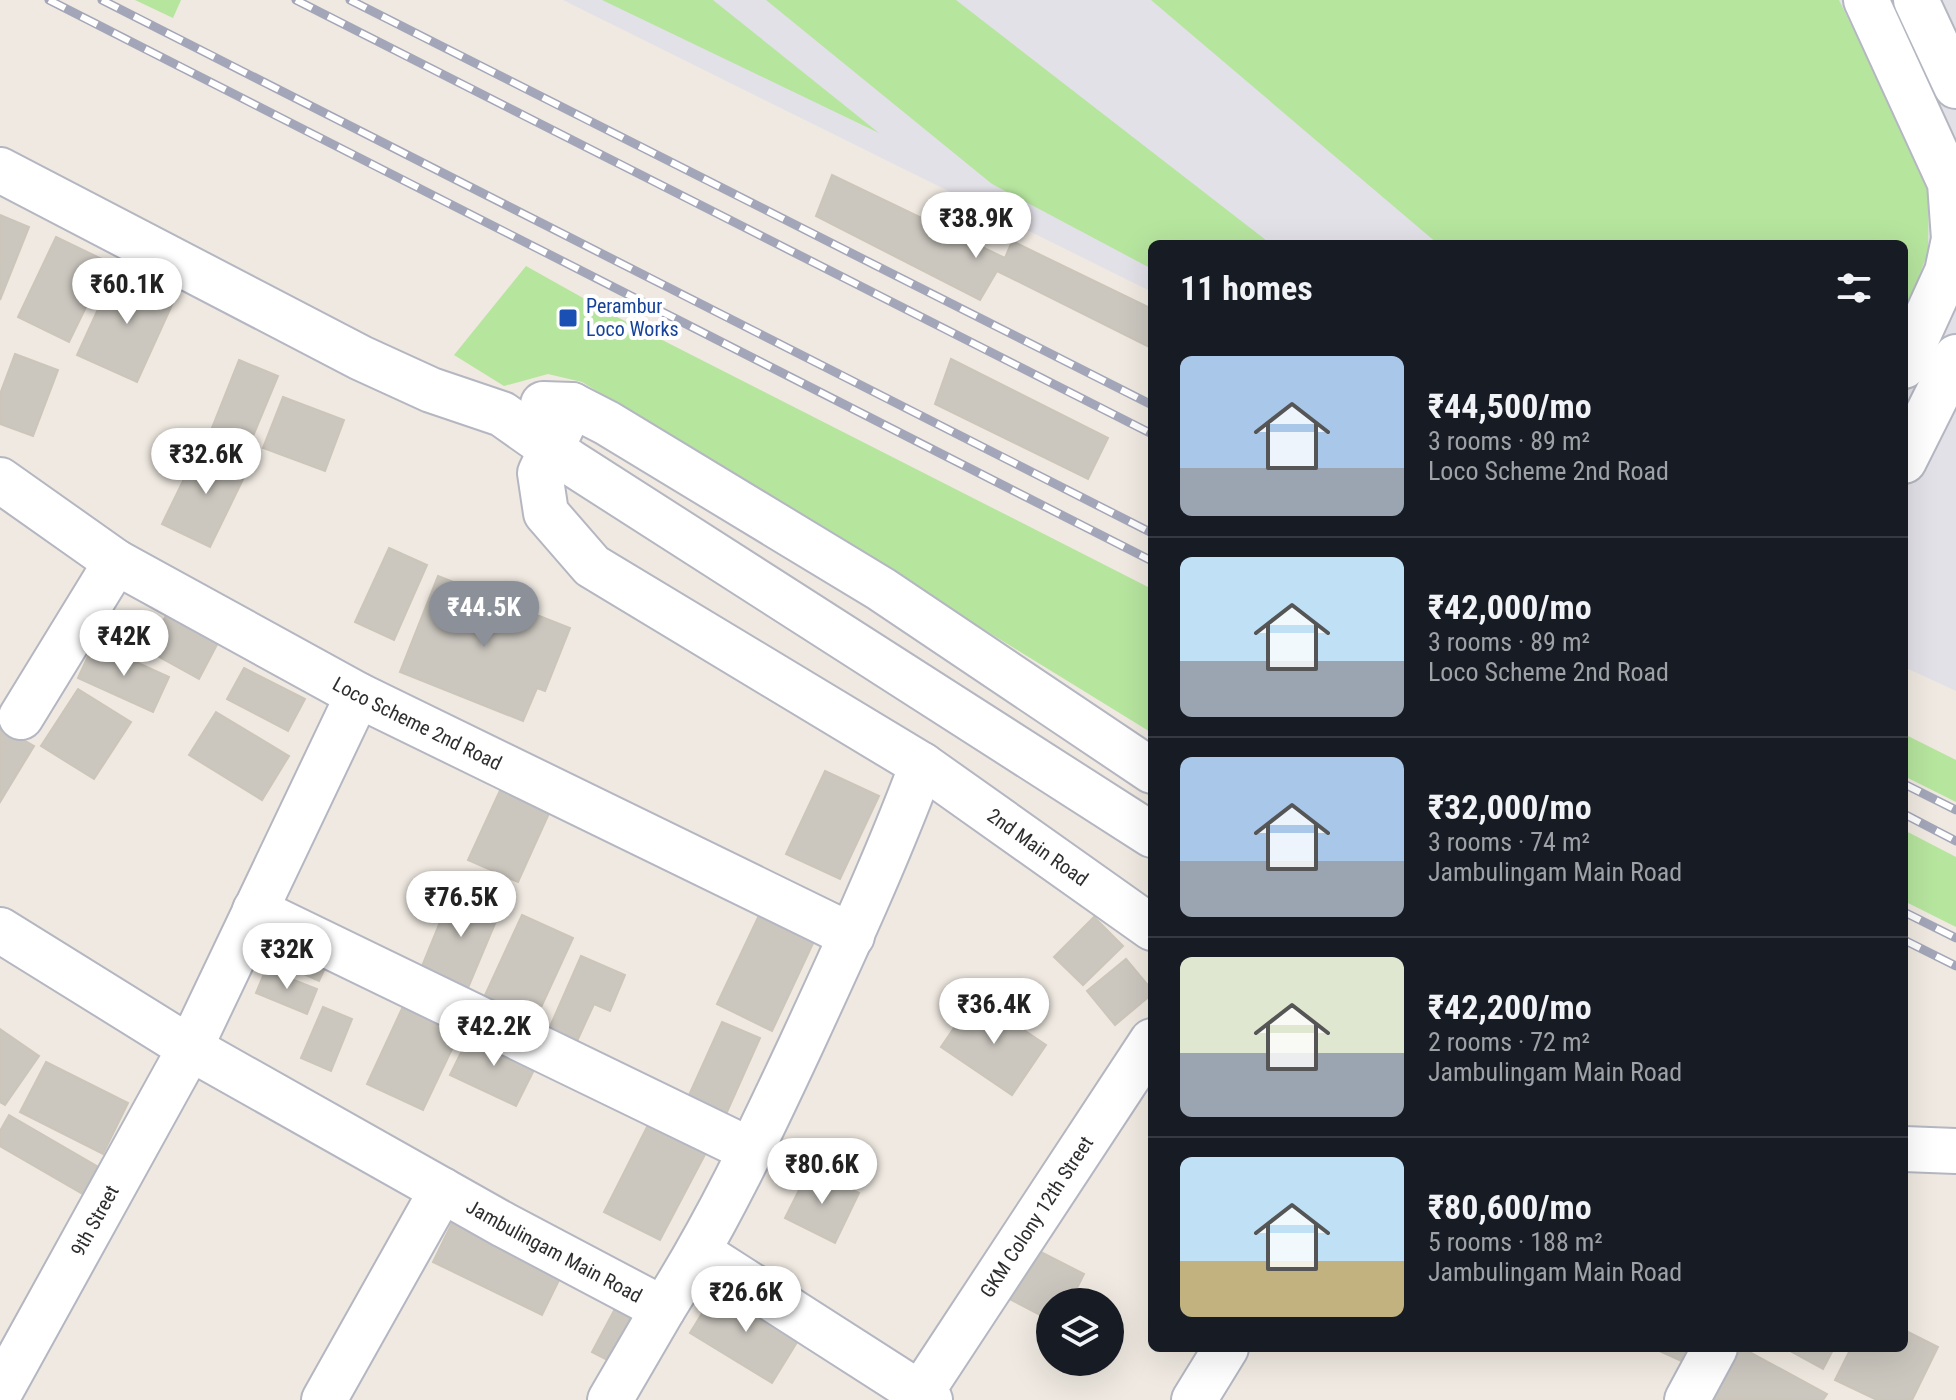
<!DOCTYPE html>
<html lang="en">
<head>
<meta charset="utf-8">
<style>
  :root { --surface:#171b24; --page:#242831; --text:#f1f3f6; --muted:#9ea1a6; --line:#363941; --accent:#8c9099 }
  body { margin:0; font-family:"Roboto Condensed",sans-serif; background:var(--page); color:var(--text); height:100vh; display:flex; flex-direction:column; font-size:30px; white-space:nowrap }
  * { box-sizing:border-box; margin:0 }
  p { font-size:26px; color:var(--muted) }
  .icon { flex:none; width:44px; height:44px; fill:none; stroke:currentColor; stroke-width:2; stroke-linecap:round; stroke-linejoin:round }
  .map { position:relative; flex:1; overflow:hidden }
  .details { position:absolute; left:1148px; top:240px; width:760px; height:1112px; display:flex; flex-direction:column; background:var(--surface); border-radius:12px; box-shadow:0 8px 32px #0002 }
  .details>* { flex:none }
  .controls { position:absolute; left:1036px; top:1288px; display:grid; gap:16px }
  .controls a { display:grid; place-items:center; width:88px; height:88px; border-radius:50%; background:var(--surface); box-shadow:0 8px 32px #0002; font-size:40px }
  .price { position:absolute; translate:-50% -68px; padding:0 18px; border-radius:28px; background:#fff; color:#222; font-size:26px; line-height:52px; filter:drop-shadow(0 2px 4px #0008) }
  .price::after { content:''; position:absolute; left:50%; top:48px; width:24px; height:18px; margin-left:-12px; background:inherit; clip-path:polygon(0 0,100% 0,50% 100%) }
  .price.current { background:var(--accent); color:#fff }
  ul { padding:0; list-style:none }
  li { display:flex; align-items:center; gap:24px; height:200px; padding:0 32px }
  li+li { border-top:2px solid var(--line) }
  li span { display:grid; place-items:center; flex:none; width:224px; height:160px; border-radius:12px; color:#555 }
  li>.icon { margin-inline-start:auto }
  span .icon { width:96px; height:96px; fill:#fffc; stroke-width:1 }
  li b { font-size:34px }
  h2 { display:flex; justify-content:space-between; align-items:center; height:96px; padding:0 32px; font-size:34px }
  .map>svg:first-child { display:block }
  .industrial { fill:#e3e1e8 }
  .green { fill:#b6e59e }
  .building { fill:#cbc7bf; stroke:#cbc5ba; stroke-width:2 }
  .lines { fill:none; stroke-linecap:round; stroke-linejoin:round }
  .street-casing { stroke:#b4b7c1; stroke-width:48 }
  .secondary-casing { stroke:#b4b7c1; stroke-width:48 }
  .street { stroke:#fff; stroke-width:44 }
  .secondary { stroke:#fff; stroke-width:44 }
  .rail-casing { stroke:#a3a6b8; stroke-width:9 }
  .rail { stroke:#fff; stroke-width:6; stroke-dasharray:18; stroke-linecap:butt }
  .transit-dot { fill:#1a4fb4; stroke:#fff; stroke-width:3 }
  .labels { text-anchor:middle; stroke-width:8; stroke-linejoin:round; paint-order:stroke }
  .transit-label { font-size:20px; fill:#164399; stroke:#fff; text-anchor:start }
  .street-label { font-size:20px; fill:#2e2e2e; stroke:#fff }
</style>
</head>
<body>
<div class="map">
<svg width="1956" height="1400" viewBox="0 0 1956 1400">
  <rect width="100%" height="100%" fill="#efe9e1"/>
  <polygon class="industrial" points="563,0 1956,0 1956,691 1904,667 1904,244 1152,244 1152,292"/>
  <g class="green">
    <polygon points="135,0 181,0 173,18"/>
    <polygon points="602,0 713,0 879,133"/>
    <polygon points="766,0 956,0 1271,244 1152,244 1152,269 992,184"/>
    <polygon points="1151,0 1839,0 1929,185 1928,252 1904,317 1904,244 1438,244"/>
    <polygon points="526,266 617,317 1152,589 1152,733 582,382 548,374 504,386 454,355"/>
    <polygon points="1904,734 1956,760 1956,802 1904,776"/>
    <polygon points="1904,830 1956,857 1956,927 1904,901"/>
  </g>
  <g class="building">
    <polygon points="832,175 1005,258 1012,241 1152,309 1152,340 1149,347 997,271 980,300 816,216"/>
    <polygon points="0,215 29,227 0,300"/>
    <polygon points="56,237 108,262 69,342 18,317"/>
    <polygon points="116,270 176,296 137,382 77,355"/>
    <polygon points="15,354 58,370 33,436 0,424 0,394"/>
    <polygon points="951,359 1108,438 1088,479 935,404"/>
    <polygon points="239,360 278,376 248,448 210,433"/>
    <polygon points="283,397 344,420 325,471 263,448"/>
    <polygon points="201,444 249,467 210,547 162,524"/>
    <polygon points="389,548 427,565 394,640 355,622"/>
    <polygon points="438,576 570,628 545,691 537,688 523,721 400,672"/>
    <polygon points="169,610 220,639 199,679 147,650"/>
    <polygon points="94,643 169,677 153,712 78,678"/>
    <polygon points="244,668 305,699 288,731 227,699"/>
    <polygon points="78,689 131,722 94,779 41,746"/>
    <polygon points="216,712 289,756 262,800 189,755"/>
    <polygon points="0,726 34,746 0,802"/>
    <polygon points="825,771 879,796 840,879 786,854"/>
    <polygon points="502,786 551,809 518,882 468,860"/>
    <polygon points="456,883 504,902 465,995 418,976"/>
    <polygon points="761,911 816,937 772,1031 717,1004"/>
    <polygon points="522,915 573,938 531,1029 480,1006"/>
    <polygon points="1094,917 1123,946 1083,985 1054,957"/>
    <polygon points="279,929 332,953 319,981 266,957"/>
    <polygon points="581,956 625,975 610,1011 594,1004 573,1050 545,1038"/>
    <polygon points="1126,959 1152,990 1152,994 1115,1025 1087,991"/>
    <polygon points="266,969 317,989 307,1014 256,993"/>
    <polygon points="975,997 1046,1045 1012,1095 941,1047"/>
    <polygon points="406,1000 463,1026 423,1110 367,1084"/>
    <polygon points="323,1007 352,1019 331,1071 301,1058"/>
    <polygon points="722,1022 760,1038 723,1121 685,1104"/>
    <polygon points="0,1029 39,1056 5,1105 0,1102"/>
    <polygon points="472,1030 538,1062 516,1106 450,1075"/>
    <polygon points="46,1062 128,1103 103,1154 20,1112"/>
    <polygon points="9,1115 102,1169 86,1196 0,1146 0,1131"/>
    <polygon points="651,1119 709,1147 660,1240 604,1212"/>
    <polygon points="810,1168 859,1193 835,1243 785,1218"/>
    <polygon points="453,1221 562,1274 542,1315 433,1262"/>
    <polygon points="1027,1245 1084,1274 1070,1302 1050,1302 1050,1320 1002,1295"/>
    <polygon points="720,1284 802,1334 772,1383 690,1333"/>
    <polygon points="618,1303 643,1316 617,1365 592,1352"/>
    <polygon points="1904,1330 1938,1347 1912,1400 1877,1400 1835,1380 1851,1348 1904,1348"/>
    <polygon points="1653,1348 1695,1348 1688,1364"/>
    <polygon points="1742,1348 1827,1394 1823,1400 1713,1399"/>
    <polygon points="1785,1348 1834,1348 1823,1369"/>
  </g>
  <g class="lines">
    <g class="street-casing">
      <g id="street">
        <path id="s1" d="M0,480L116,562L358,695L852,936"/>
        <polyline points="21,717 116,562"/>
        <polyline points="255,910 752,1151"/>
        <polyline points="0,930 190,1048 358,695"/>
        <path id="s2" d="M920,1394L1152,1041"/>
        <polyline points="324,1400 442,1190"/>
        <polyline points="610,1400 663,1309"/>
        <polyline points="1194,1400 1226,1348"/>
        <polyline points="1687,1400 1715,1348"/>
      </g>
    </g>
    <g class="secondary-casing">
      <g id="secondary">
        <polyline points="1866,0 1950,183 1954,239 1947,272 1904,366"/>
        <polyline points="1916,0 1956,86"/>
        <polyline points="0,170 361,358 431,390 502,414 570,462 1152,835"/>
        <polyline points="543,404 572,405 607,423 881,589 1152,771"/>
        <polyline points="1904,461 1956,357"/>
        <path id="s3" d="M922,765L1152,928"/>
        <polyline points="1904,1149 1956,1151"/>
        <polyline points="699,1252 930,1400"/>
        <path id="s4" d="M0,1392L190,1048L504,1225L663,1309C717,1224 759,1135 801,1045C844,952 886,861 922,765L592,566L546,513L540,473L572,405"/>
      </g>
    </g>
    <use href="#street" class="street"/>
    <use href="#secondary" class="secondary"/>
    <g class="rail-casing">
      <g id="rail">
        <polyline points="49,0 1152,561"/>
        <polyline points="102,0 1152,533"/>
        <polyline points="296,0 1152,434"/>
        <polyline points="350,0 1152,405"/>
        <polyline points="1904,784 1956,810"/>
        <polyline points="1904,814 1956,841"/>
        <polyline points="1904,912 1956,938"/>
        <polyline points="1904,940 1956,966"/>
      </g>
    </g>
    <use href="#rail" class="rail"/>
  </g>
  <rect class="transit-dot" x="558" y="308" width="20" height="20" rx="4"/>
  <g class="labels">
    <g class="transit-label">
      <text x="586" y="313">Perambur<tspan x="586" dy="23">Loco Works</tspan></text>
    </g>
    <g class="street-label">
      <text dy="7" stroke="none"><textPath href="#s1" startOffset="484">Loco Scheme 2nd Road</textPath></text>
      <text dy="7" stroke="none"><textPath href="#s3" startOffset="142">2nd Main Road</textPath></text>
      <text dy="7" stroke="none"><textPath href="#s2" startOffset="212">GKM Colony 12th Street</textPath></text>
      <text dy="7" stroke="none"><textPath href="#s4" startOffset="196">9th Street</textPath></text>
      <text dy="7" stroke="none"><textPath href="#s4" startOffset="810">Jambulingam Main Road</textPath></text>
    </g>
  </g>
</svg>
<div class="controls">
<a><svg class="icon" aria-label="layers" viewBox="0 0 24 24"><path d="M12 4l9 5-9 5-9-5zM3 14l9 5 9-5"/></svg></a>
</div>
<b class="price" style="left:976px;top:260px">₹38.9K</b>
<b class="price" style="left:127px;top:326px">₹60.1K</b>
<b class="price" style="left:206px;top:496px">₹32.6K</b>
<b class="price current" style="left:484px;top:649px">₹44.5K</b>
<b class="price" style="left:124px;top:678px">₹42K</b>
<b class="price" style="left:461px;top:939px">₹76.5K</b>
<b class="price" style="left:287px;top:991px">₹32K</b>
<b class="price" style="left:994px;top:1046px">₹36.4K</b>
<b class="price" style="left:494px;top:1068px">₹42.2K</b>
<b class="price" style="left:822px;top:1206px">₹80.6K</b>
<b class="price" style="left:746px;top:1334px">₹26.6K</b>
<section class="details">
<h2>11 homes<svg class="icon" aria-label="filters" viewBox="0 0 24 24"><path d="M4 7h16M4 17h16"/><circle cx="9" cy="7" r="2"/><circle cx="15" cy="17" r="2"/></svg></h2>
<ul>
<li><span style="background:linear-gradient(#a9c7e8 70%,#9aa5b1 0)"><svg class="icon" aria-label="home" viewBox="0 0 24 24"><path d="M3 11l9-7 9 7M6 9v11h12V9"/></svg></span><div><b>₹44,500/mo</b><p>3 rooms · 89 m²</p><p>Loco Scheme 2nd Road</p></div></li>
<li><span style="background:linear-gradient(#bfe0f5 65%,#9aa5b1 0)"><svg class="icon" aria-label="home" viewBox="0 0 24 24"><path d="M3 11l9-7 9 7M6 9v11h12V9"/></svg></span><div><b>₹42,000/mo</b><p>3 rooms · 89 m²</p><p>Loco Scheme 2nd Road</p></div></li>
<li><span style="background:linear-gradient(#a9c7e8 65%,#9aa5b1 0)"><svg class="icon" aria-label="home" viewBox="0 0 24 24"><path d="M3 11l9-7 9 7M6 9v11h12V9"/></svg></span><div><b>₹32,000/mo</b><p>3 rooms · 74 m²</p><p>Jambulingam Main Road</p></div></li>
<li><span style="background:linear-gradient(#dfe7d0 60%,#9aa5b1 0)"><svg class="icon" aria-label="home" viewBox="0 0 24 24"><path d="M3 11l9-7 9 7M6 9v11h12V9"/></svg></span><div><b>₹42,200/mo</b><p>2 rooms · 72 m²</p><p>Jambulingam Main Road</p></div></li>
<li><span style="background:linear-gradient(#bfe0f5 65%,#c2b280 0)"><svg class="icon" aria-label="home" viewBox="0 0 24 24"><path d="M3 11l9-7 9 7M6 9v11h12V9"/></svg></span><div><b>₹80,600/mo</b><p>5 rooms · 188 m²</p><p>Jambulingam Main Road</p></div></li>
</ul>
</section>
</div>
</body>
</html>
